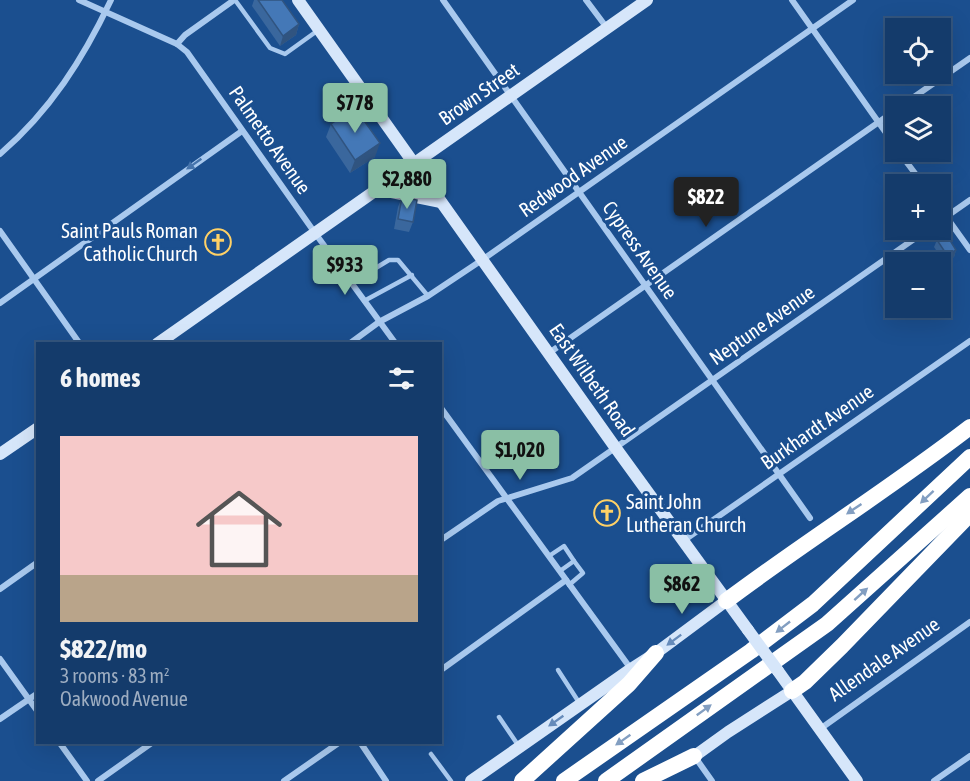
<!DOCTYPE html>
<html lang="en">
<head>
<meta charset="utf-8">
<style>
  :root { --surface:#143b6b; --page:#214673; --text:#f1f3f6; --muted:#9dadc1; --line:#33557e; --accent:#8abfa5 }
  body { margin:0; font-family:"Asap Condensed",sans-serif; background:var(--page); color:var(--text); height:100vh; display:flex; flex-direction:column; font-size:22px; white-space:nowrap }
  * { box-sizing:border-box; margin:0 }
  p { font-size:20px; color:var(--muted) }
  .icon { flex:none; width:33px; height:33px; fill:none; stroke:currentColor; stroke-width:2; stroke-linecap:round; stroke-linejoin:round }
  .map { position:relative; flex:1; overflow:hidden }
  .drawer { position:absolute; left:36px; top:342px; width:406px; height:402px; display:flex; flex-direction:column; background:var(--surface); border-radius:0px; box-shadow:0 6px 24px #0002,0 0 0 2px var(--line) }
  .drawer>* { flex:none }
  .tools { position:absolute; left:885px; top:18px; display:grid; gap:12px }
  .tools a { display:grid; place-items:center; width:66px; height:66px; border-radius:0px; background:var(--surface); box-shadow:0 6px 24px #0002,0 0 0 2px var(--line); font-size:30px }
  .price { position:absolute; translate:-50% -51px; padding:0 14px; border-radius:6px; background:var(--accent); color:#111; font-size:20px; line-height:39px; filter:drop-shadow(0 2px 3px #0008) }
  .price::after { content:''; position:absolute; left:50%; top:36px; width:18px; height:14px; margin-left:-9px; background:inherit; clip-path:polygon(0 0,100% 0,50% 100%) }
  .price.selected { background:#222; color:#fff }
  ul { padding:0; list-style:none }
  li { display:grid; align-content:center; gap:12px; height:318px; padding:0 24px }
  li span { display:grid; place-items:center; height:186px; border-radius:0px; color:#555 }
  li>.icon { margin-inline-start:auto }
  span .icon { width:108px; height:108px; fill:#fffc; stroke-width:1 }
  li b { font-size:26px }
  h2 { display:flex; justify-content:space-between; align-items:center; height:72px; padding:0 24px; font-size:26px }
  .map>svg:first-child { display:block }
  .lines { fill:none; stroke-linecap:round; stroke-linejoin:round }
  .service { stroke:#a9c9ee; stroke-width:4.5 }
  .minor { stroke:#a9c9ee; stroke-width:6 }
  .secondary { stroke:#d6e6fa; stroke-width:12 }
  .motorway { stroke:#fff; stroke-width:16 }
  .secondary-bridge { stroke:#d6e6fa; stroke-width:12 }
  .wall { fill:#3a679d }
  .shaded-wall { fill:#305480 }
  .building { fill:#4478b7; stroke:#305480; stroke-width:1.5 }
  .oneway { fill:#4674ac }
  .oneway2 { fill:#829ec1 }
  .oneway3 { fill:#668bba }
  .labels { text-anchor:middle; stroke-width:6; stroke-linejoin:round; paint-order:stroke }
  .street-label { font-size:20px; fill:#fff; stroke:#1b4f8f }
  .poi-label { font-size:20px; fill:#fff; stroke:#1b4f8f; text-anchor:end }
</style>
</head>
<body>
<div class="map">
<svg width="970" height="781" viewBox="0 0 970 781">
  <rect width="100%" height="100%" fill="#1b4f8f"/>
  <g class="lines">
    <g class="service">
      <polyline points="235,0 270,48 285,54 317,31"/>
      <polyline points="351,283 389,260 398,260 428,296"/>
      <polyline points="364,301 412,275"/>
      <polyline points="549,556 564,546 574,561 560,571"/>
      <polyline points="569,585 583,573 574,561"/>
      <polyline points="558,670 580,704"/>
      <polyline points="499,717 518,745"/>
      <polyline points="431,754 451,781"/>
    </g>
    <g class="minor">
      <polyline points="79,0 177,44 187,52 315,233 396,344"/>
      <polyline points="443,0 810,518"/>
      <polyline points="586,0 607,28"/>
      <polyline points="792,0 896,147"/>
      <polyline points="177,44 185,35 234,0"/>
      <polyline points="901,106 970,58"/>
      <polyline points="899,152 923,184"/>
      <path d="M0,154C50,111 83,59 111,0"/>
      <polyline points="940,208 970,250"/>
      <polyline points="940,221 970,200"/>
      <polyline points="0,231 80,344"/>
      <polyline points="0,303 242,131"/>
      <polyline points="349,344 379,322 428,296 482,260 853,0"/>
      <polyline points="549,353 896,110"/>
      <polyline points="441,408 631,669"/>
      <polyline points="441,540 498,501 572,478 927,230"/>
      <polyline points="683,541 970,341"/>
      <polyline points="0,589 38,562"/>
      <polyline points="0,659 38,712"/>
      <polyline points="441,670 566,580"/>
      <polyline points="0,719 38,693"/>
      <polyline points="820,729 970,622"/>
      <polyline points="59,742 87,781"/>
      <polyline points="360,742 386,781"/>
      <polyline points="695,757 712,781"/>
      <polyline points="98,781 153,742"/>
      <polyline points="284,781 340,742"/>
      <polyline points="934,781 970,756"/>
    </g>
    <g class="secondary">
      <polyline points="298,0 615,447 748,630"/>
      <polyline points="377,189 441,202"/>
      <polyline points="157,344 647,0"/>
      <polyline points="0,454 38,428"/>
      <polyline points="778,671 857,781"/>
      <polyline points="689,760 728,732 792,691"/>
      <polyline points="471,781 631,669 656,653 726,601"/>
    </g>
    <g class="motorway">
      <path d="M726,601C806,541 891,488 970,427"/>
      <polyline points="792,691 805,682 842,646 970,514"/>
      <polyline points="522,781 629,684 656,653"/>
      <polyline points="564,781 751,651 813,604 970,457"/>
      <polyline points="606,781 827,624 970,496"/>
      <polyline points="643,781 694,756"/>
    </g>
    <polyline class="secondary-bridge" points="748,630 778,671"/>
  </g>
  <g class="wall">
    <polygon points="254,0 282,0 299,24 296,35 280,46 252,6"/>
    <polygon points="331,124 375,157 350,173 326,137"/>
    <polygon points="402,197 413,222 409,232 394,229 398,207"/>
    <polygon points="937,240 956,250 954,257 944,262 934,247"/>
  </g>
  <g class="shaded-wall">
    <polygon points="299,24 296,35 280,46 283,36"/>
    <polygon points="380,143 375,157 350,173 355,160"/>
    <polygon points="956,250 954,257 944,262 947,255"/>
  </g>
  <g class="building">
    <polygon points="258,0 282,0 299,24 283,36"/>
    <polygon points="355,108 380,143 355,160 331,124"/>
    <polygon points="402,197 417,200 413,222 398,219"/>
    <polygon points="946,234 956,250 947,255 937,240"/>
  </g>
  <defs><path id="oneway-solid" d="M-6-.8H1V-3.2L6.5 0L1 3.2V.8H-6Z" transform="scale(1.5)"/></defs>
  <use class="oneway" href="#oneway-solid" transform="translate(194 164) rotate(145)"/>
  <g class="oneway2">
    <use href="#oneway-solid" transform="translate(927 497) rotate(137)"/>
    <use href="#oneway-solid" transform="translate(854 509) rotate(146)"/>
    <use href="#oneway-solid" transform="translate(861 594) rotate(-42)"/>
    <use href="#oneway-solid" transform="translate(783 627) rotate(142)"/>
    <use href="#oneway-solid" transform="translate(704 710) rotate(-36)"/>
    <use href="#oneway-solid" transform="translate(623 740) rotate(145)"/>
  </g>
  <g class="oneway3">
    <use href="#oneway-solid" transform="translate(674 640) rotate(143)"/>
    <use href="#oneway-solid" transform="translate(556 721) rotate(145)"/>
  </g>
  <defs>
    <g id="church-ring" transform="scale(1.35)"><circle r="9.5" fill="#1b4f8f" stroke="#ffd166" stroke-width="1.5"/><path d="M-1.2-6h2.4v3.5h3.3v2.4h-3.3V6h-2.4V-.1h-3.3v-2.4h3.3Z" fill="#ffd166"/></g>
  </defs>
  <g fill-rule="evenodd">
    <use href="#church-ring" x="218" y="242"/>
    <use href="#church-ring" x="607" y="513"/>
  </g>
  <g class="labels">
    <g class="street-label">
      <text transform="translate(479 94) rotate(-35)" y="7">Brown Street</text>
      <text transform="translate(270 140) rotate(55)" y="7">Palmetto Avenue</text>
      <text transform="translate(573 176) rotate(-35)" y="7">Redwood Avenue</text>
      <text transform="translate(640 250) rotate(55)" y="7">Cypress Avenue</text>
      <text transform="translate(762 325) rotate(-35)" y="7">Neptune Avenue</text>
      <text transform="translate(592 380) rotate(55)" y="7">East Wilbeth Road</text>
      <text transform="translate(817 427) rotate(-35)" y="7">Burkhardt Avenue</text>
      <text transform="translate(884 659) rotate(-35)" y="7">Allendale Avenue</text>
    </g>
    <g class="poi-label">
      <text x="198" y="238">Saint Pauls Roman<tspan x="198" dy="23">Catholic Church</tspan></text>
      <text x="626" y="509" text-anchor="start">Saint John<tspan x="626" dy="23">Lutheran Church</tspan></text>
    </g>
  </g>
</svg>
<div class="tools">
<a><svg class="icon" aria-label="locate" viewBox="0 0 24 24"><circle cx="12" cy="12" r="6"/><path d="M12 2v4M12 18v4M2 12h4M18 12h4"/></svg></a>
<a><svg class="icon" aria-label="layers" viewBox="0 0 24 24"><path d="M12 4l9 5-9 5-9-5zM3 14l9 5 9-5"/></svg></a>
<a>+</a>
<a>−</a>
</div>
<b class="price" style="left:355px;top:134px">$778</b>
<b class="price" style="left:407px;top:210px">$2,880</b>
<b class="price selected" style="left:706px;top:228px">$822</b>
<b class="price" style="left:345px;top:296px">$933</b>
<b class="price" style="left:520px;top:481px">$1,020</b>
<b class="price" style="left:682px;top:615px">$862</b>
<section class="drawer">
<h2>6 homes<svg class="icon" aria-label="filters" viewBox="0 0 24 24"><path d="M4 7h16M4 17h16"/><circle cx="9" cy="7" r="2"/><circle cx="15" cy="17" r="2"/></svg></h2>
<ul>
<li><span style="background:linear-gradient(#f6c9c9 75%,#b9a48a 0)"><svg class="icon" aria-label="home" viewBox="0 0 24 24"><path d="M3 11l9-7 9 7M6 9v11h12V9"/></svg></span><div><b>$822/mo</b><p>3 rooms · 83 m²</p><p>Oakwood Avenue</p></div></li>
</ul>
</section>
</div>
</body>
</html>
